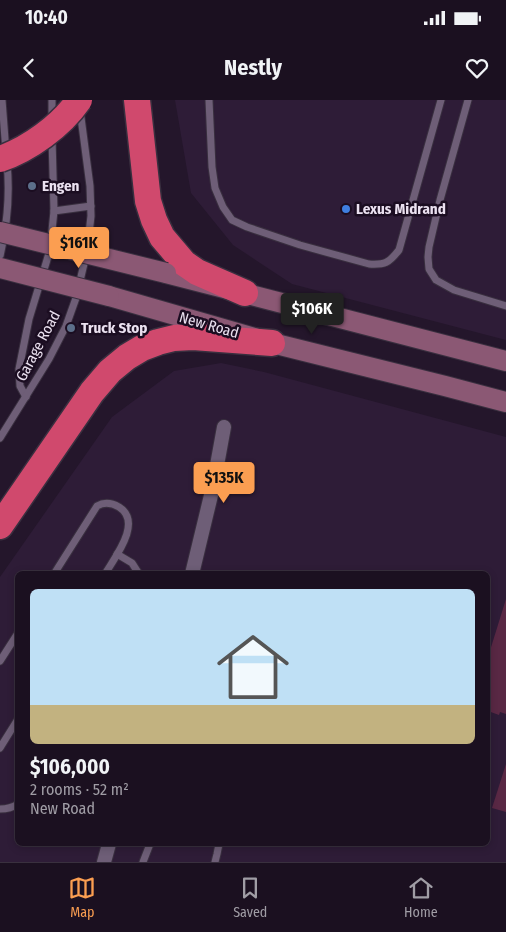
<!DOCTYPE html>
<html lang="en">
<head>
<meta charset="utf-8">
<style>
  :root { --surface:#1b1020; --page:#281e2d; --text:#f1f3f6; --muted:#a09da5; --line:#39303e; --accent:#fb9e51 }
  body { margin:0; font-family:"Fira Sans Condensed",sans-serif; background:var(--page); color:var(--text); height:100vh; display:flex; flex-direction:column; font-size:19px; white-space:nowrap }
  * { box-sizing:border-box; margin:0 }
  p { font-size:16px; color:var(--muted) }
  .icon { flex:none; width:28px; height:28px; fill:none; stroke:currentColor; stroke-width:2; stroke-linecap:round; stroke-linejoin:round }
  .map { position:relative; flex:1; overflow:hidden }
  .drawer { position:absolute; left:15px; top:471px; width:475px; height:275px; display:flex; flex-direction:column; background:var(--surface); border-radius:8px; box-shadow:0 2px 8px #0003,0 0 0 1px var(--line) }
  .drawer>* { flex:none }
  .price { position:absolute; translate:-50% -42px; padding:0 11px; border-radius:5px; background:var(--accent); color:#111; font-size:16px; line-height:32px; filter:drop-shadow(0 1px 2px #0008) }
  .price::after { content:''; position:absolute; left:50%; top:30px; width:15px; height:11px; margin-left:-8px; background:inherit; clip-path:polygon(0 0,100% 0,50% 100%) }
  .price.current { background:#222; color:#fff }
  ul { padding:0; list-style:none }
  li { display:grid; align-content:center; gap:10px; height:265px; padding:0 15px }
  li+li { border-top:1px solid var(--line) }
  li span { display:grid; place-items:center; height:155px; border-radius:8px; color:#555 }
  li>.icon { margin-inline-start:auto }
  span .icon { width:90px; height:90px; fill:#fffc; stroke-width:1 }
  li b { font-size:21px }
  .status { display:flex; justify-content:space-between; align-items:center; height:35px; padding:0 25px; background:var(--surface); direction:ltr }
  .status svg { height:14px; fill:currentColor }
  header { display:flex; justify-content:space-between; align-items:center; height:65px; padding:0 15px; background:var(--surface); font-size:22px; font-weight:700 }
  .menu { display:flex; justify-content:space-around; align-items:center; height:70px; border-top:1px solid var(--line); background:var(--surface); font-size:14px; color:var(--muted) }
  .menu a { display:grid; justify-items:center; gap:2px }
  .menu .current { color:var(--accent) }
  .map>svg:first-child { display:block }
  .built { fill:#2e1c37; fill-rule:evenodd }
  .building { fill:#592844 }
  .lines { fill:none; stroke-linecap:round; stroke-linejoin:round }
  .service-casing { stroke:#392f3f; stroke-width:9 }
  .minor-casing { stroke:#392f3f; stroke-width:16 }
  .secondary-casing { stroke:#392f3f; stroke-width:22 }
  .motorway-casing { stroke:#392f3f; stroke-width:29 }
  .service { stroke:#6e5e77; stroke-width:7 }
  .minor { stroke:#6e5e77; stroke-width:14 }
  .secondary { stroke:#8b5874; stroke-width:20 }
  .motorway { stroke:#d0496d; stroke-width:26 }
  .secondary-bridge-casing { stroke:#392f3f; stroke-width:22; stroke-linecap:butt }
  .motorway-bridge-casing { stroke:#392f3f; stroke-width:29; stroke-linecap:butt }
  .secondary-bridge { stroke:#8b5874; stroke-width:20 }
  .motorway-bridge { stroke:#d0496d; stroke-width:26 }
  .service-dot { fill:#5c6f8a; stroke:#1b0d21; stroke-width:2 }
  .shop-dot { fill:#3f7fe0; stroke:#1b0d21; stroke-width:2 }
  .labels { text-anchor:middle; stroke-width:5; stroke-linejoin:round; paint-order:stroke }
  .poi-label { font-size:15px; font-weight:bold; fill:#ebe1f0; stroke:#1b0d21; text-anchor:start }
  .street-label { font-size:15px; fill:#ebe1f0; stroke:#1b0d21 }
</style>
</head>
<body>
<div class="status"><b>10:40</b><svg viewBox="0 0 49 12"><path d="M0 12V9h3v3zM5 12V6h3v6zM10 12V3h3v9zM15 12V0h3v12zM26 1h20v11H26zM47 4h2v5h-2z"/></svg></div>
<header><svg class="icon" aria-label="back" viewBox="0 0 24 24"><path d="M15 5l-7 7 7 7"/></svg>Nestly<svg class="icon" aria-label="heart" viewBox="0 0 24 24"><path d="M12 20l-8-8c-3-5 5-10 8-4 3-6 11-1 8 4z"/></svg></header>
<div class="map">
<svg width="506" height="762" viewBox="0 0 506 762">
  <rect width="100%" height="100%" fill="#24162b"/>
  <g class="built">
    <polygon points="175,0 506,0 506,240 292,184 233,145 191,93"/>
    <path d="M221,263L264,272L506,337V762H0V477L112,317L174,271ZM18,474H488V744H18Z"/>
  </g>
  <g class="building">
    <polygon points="506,499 506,614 500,612 499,615 488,611 488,557"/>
    <polygon points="506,664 506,712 492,708"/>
  </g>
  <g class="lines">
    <g class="service-casing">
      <g id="service">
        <polyline points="2,0 6,52"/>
        <polyline points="52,0 52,20"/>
        <path d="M209,0L212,67L215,88L223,107L232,120L247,127L300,145L369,164C385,165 389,163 399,150L441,0"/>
        <polyline points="468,0 440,100 429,147 428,157 429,169 436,180 454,190 506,206"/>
        <polyline points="54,111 91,106"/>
        <path d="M0,156C7,126 10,93 7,63"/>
        <polyline points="26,297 20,286 19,269 29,219 50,150 54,111 52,38"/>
        <polyline points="0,338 49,259 66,226 76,198 87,151 91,116 90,86 80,10"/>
        <polyline points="117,454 132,463 139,474"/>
        <path d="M54,474L97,406C104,402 112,403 119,407C143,422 115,457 105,474"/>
        <polyline points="0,561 18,533"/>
        <polyline points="0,648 18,619"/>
        <path d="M0,709C7,709 12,708 18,704"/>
        <polyline points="143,762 150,744"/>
        <polyline points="215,762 217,754 219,744"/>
      </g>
    </g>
    <g class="minor-casing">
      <g id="minor">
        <polyline points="192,474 213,387 224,327"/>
        <polyline points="104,762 109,744"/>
      </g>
    </g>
    <g class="secondary-casing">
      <g id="secondary">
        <polyline points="166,173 506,261"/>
        <polyline points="109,196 272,243 445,286 506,302"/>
      </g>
    </g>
    <g class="motorway-casing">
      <g id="motorway">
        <polyline points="137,0 148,101 154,120 162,137 184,163 197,172 245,193"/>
        <polyline points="0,426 92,292 110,271 127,257 142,248 158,242 174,238 193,237 272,243"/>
      </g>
    </g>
    <use href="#service" class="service"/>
    <use href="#minor" class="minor"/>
    <use href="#secondary" class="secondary"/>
    <use href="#motorway" class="motorway"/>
    <g class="secondary-bridge-casing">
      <g id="secondary-bridge">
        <polyline points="0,132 166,173"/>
        <polyline points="0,168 109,196"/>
      </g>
    </g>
    <g class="motorway-bridge-casing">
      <path id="motorway-bridge" d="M0,59C29,49 61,26 79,0"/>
    </g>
    <use href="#secondary-bridge" class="secondary-bridge"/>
    <use href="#motorway-bridge" class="motorway-bridge"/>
  </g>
  <g class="service-dot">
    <circle cx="32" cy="86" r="5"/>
    <circle cx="71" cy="228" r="5"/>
  </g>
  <circle class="shop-dot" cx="346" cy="109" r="5"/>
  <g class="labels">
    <g class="poi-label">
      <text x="42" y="91">Engen</text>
      <text x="356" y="114">Lexus Midrand</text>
      <text x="81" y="233">Truck Stop</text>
    </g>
    <g class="street-label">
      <text transform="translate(209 225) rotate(16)" y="5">New Road</text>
      <text transform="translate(38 246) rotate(-62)" y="5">Garage Road</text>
    </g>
  </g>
</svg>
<b class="price" style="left:79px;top:169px">$161K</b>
<b class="price current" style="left:312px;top:235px">$106K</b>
<b class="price" style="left:224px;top:404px">$135K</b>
<section class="drawer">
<ul>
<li><span style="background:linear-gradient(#bfe0f5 75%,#c2b280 0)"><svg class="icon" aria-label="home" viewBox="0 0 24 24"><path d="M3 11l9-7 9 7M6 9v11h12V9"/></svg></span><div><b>$106,000</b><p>2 rooms · 52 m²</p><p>New Road</p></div></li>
</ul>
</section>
</div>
<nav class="menu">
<a class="current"><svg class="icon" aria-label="map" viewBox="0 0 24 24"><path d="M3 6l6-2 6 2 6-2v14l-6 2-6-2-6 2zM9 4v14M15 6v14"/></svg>Map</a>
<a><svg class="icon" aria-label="saved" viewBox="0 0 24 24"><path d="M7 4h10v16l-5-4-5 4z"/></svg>Saved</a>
<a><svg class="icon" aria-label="home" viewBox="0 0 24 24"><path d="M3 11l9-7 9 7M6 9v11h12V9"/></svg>Home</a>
</nav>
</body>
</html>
